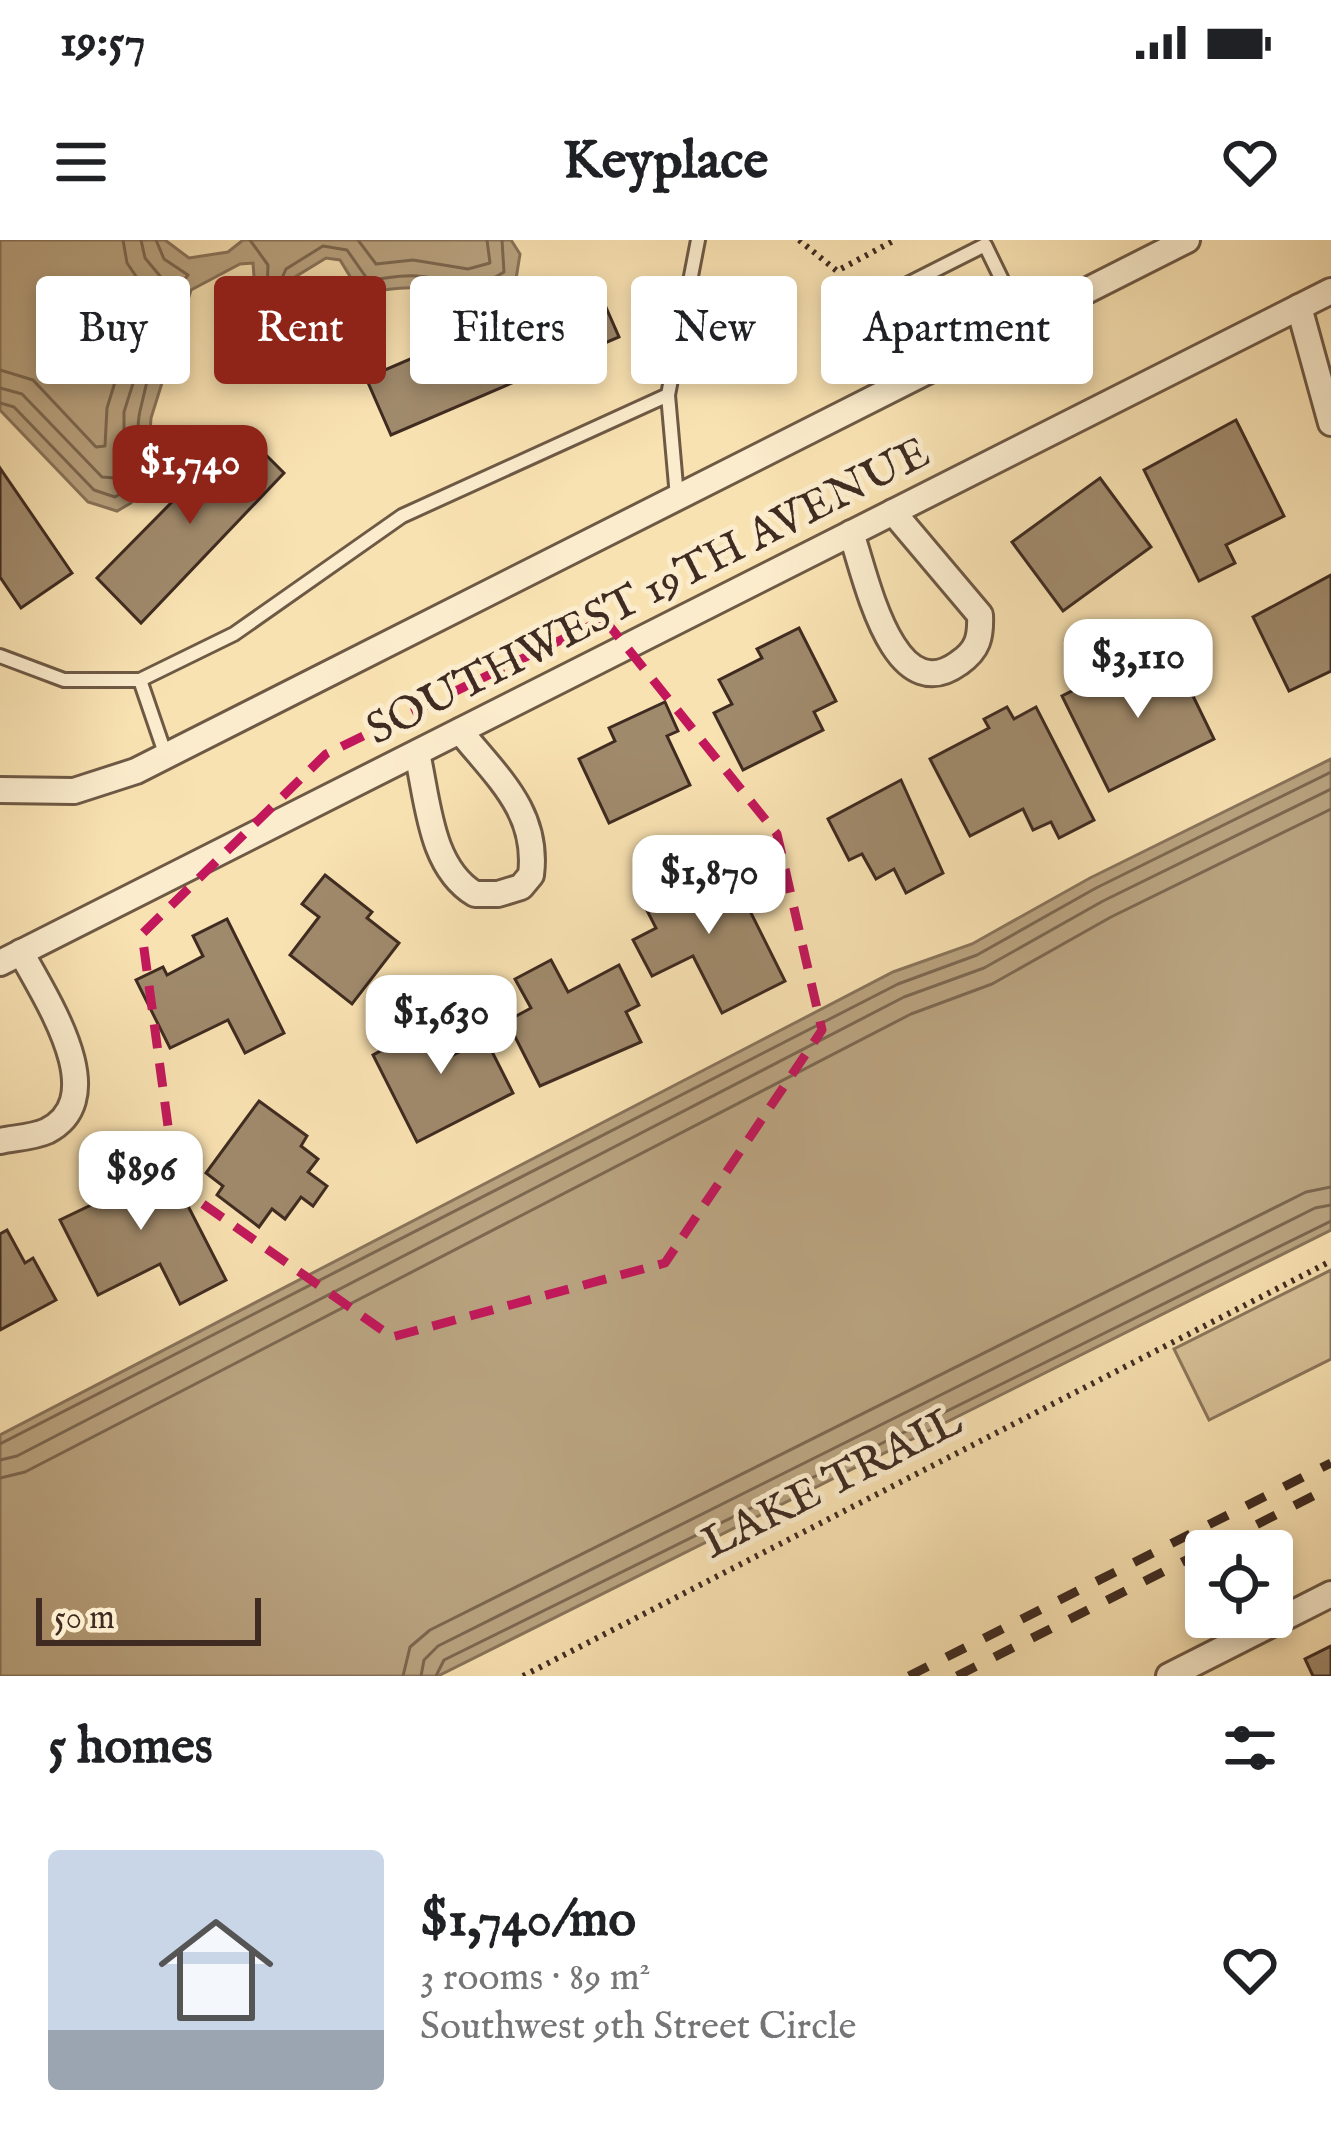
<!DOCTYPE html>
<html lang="en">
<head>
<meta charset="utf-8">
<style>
  :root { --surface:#fff; --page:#f2f2f2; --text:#202124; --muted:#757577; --accent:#8f2418 }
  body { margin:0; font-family:"IM FELL English",serif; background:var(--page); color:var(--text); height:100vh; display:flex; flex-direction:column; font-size:45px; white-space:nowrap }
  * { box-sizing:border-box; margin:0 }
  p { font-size:39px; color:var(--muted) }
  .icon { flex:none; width:66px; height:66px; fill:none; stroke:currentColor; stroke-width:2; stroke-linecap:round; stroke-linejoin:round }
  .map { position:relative; height:1436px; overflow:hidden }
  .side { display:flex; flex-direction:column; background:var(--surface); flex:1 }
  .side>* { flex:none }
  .banner { position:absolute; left:36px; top:36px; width:1260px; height:108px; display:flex; gap:24px }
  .tools { position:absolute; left:1185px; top:1290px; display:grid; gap:24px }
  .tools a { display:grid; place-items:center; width:108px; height:108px; border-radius:12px; background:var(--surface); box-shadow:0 6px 18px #0003; font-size:60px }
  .scale { position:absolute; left:36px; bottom:30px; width:225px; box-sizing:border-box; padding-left:12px; border:6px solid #3f2b21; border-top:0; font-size:33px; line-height:42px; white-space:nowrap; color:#3f2b21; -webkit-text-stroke:9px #fbeccd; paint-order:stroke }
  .price { position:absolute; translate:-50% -102px; padding:0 27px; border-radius:24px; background:#fff; color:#222; font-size:39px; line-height:78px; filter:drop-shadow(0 3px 6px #0008) }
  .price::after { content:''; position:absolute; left:50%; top:72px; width:36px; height:27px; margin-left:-18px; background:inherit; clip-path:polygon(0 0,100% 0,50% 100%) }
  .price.active { background:var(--accent); color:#fff }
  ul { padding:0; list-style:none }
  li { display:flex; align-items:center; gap:36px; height:300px; padding:0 48px }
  li span { display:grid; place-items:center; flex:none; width:336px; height:240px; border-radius:12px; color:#555 }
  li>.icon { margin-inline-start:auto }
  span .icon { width:144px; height:144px; fill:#fffc; stroke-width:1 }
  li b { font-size:51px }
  h2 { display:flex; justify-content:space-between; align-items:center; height:144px; padding:0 48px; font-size:51px }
  .pill { padding:0 42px; border-radius:12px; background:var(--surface); box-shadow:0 6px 18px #0003; font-size:42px; line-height:108px }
  .pill.active { background:var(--accent); color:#fff }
  .status { display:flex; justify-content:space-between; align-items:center; height:84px; padding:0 60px; background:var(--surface); direction:ltr }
  .status svg { height:33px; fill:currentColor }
  header { display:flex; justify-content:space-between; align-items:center; height:156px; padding:0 48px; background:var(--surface); font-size:54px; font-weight:700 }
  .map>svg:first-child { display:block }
  .green { fill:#d9c399; stroke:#8c775d; stroke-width:3 }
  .water { fill:#baa481; stroke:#89745b; stroke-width:3 }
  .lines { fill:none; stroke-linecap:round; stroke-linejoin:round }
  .shore { stroke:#7c6851; stroke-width:3 }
  .building { fill:#a08a6c; stroke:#3f2b21; stroke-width:3 }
  .service-casing { stroke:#6e5945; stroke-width:18 }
  .minor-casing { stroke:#6e5945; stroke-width:30 }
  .path { stroke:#3f2b21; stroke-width:6; stroke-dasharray:3 6; stroke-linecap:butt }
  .service { stroke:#fbeccd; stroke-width:12 }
  .minor { stroke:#fbeccd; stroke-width:24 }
  .rail { stroke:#3f2b21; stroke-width:9; stroke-dasharray:21 21; stroke-linecap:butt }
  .marked { fill:none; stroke:#c2185b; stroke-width:9; stroke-dasharray:24 15; stroke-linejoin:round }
  .labels { text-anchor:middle; stroke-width:10; stroke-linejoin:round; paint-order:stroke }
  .street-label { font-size:45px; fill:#3f2b21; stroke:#fbeccd }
</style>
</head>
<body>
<div class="status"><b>19:57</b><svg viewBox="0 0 49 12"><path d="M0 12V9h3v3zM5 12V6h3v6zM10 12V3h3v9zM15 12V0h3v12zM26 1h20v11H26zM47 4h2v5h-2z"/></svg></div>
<header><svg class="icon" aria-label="menu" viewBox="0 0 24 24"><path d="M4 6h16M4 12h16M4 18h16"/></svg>Keyplace<svg class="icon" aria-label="heart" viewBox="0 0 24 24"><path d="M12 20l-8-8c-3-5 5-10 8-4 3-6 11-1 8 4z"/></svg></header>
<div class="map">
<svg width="1331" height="1436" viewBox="0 0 1331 1436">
  <rect width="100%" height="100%" fill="#f9e2b2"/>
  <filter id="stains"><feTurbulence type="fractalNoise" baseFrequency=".00167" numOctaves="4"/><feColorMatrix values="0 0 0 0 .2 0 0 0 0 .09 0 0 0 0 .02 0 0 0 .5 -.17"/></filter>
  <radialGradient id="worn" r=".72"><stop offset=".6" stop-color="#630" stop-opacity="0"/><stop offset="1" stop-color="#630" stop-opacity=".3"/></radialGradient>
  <polygon class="green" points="1331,1030 1331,1119 1209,1180 1174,1109"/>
  <g class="water">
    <path d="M0,0H165L189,18L228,12L243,0H511L520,14L516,39C480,63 456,51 416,48C397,46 378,53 359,51L340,20L326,18L295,37L289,68L266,80L257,77L253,23L240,24L191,50L151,178L147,237L131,263L117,271L88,262L0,170Z"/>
    <polygon points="1331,519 1331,990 438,1436 0,1436 0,1195 893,732 972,704 1090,638"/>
  </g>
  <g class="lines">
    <g class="shore">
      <path d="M250,0L268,25L267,53L273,58L286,29L323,6L347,10L368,40C384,39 402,34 418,36C450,39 475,52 504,32L502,0"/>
      <polyline points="358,0 376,24 413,20 468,29 490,23 487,0"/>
      <polyline points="0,130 33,140 96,207 105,206 107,168 144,48 127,23 123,0"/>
      <polyline points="0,148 22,154 102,237 115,238 124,211 124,172 165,42 145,18 141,0"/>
      <path d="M0,163L14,167L94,250L115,257C148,241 133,199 140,171C150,130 162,66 188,35L164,19L156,0"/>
      <polyline points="0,1204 898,744 977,715 1096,648 1331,532"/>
      <polyline points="0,1220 17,1216 904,757 984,728 1103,661 1331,549"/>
      <polyline points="0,1238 25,1232 911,774 992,744 1111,677 1331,569"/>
      <polyline points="403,1436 410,1407 430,1390 1306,952 1331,947"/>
      <polyline points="421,1436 424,1420 438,1406 1315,968 1331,965"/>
      <polyline points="436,1436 444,1420 1331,981"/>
    </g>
  </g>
  <g class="building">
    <polygon points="594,40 619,97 391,195 366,138"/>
    <polygon points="1236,180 1284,276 1226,305 1235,323 1199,341 1144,230"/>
    <polygon points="242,191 284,233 141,383 97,338"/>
    <polygon points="0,228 72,333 21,368 0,337"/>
    <polygon points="1100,238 1151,307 1063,371 1012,302"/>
    <polygon points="1331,335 1331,431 1289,451 1253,377"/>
    <polygon points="799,388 836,461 814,472 823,490 743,530 714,473 732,464 719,440 762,418 757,409"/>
    <polygon points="1173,415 1214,499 1109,551 1062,456 1112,431 1118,442"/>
    <polygon points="665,462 678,491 667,496 690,545 609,583 579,519 615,501 609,488"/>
    <polygon points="1007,467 1014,479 1036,467 1094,580 1059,598 1051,582 1033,590 1023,569 970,596 930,519 989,488 984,479"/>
    <polygon points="901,540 943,633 906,653 894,629 876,639 862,614 849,620 828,579"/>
    <polygon points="728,627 785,741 722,773 693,716 652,736 633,700 656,688 638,653 673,635 681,650"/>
    <polygon points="325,635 372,672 367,678 399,703 352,764 290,715 319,677 302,664"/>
    <polygon points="227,679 284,793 245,813 228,780 170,808 136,740 163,727 167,735 203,716 193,696"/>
    <polygon points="551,720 568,752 619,725 639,765 626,772 641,802 540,846 507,781 531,768 515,739"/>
    <polygon points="421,777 443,820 459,812 448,792 475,778 513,853 417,902 373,815 405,798 400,788"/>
    <polygon points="259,861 307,896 301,906 318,919 308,932 327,946 313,966 301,957 285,979 272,969 259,987 217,955 223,946 206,933"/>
    <polygon points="137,924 143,936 167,925 226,1040 180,1064 160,1024 98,1055 60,980 93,964 81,942 108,928 112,936"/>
    <polygon points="7,990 25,1023 33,1018 56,1060 0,1090 0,994"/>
    <polygon points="1331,1406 1331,1436 1313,1436 1305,1419"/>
  </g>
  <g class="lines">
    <g class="service-casing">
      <g id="service">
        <polyline points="864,66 985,5 1023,83"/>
        <polyline points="668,155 698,0"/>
        <polyline points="0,416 64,440 140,440 166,516"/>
        <polyline points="140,440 234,394 402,276 668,155 677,257"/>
      </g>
    </g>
    <g class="minor-casing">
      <g id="minor">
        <polyline points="1299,67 1331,183"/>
        <path d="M851,293C865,332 892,472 959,423C978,410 981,397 980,375L893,272"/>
        <path d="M417,513C428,561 430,627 475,654H498L521,647L531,635C539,572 497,537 460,491"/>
        <polyline points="0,550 74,551 136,531 1187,0"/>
        <polyline points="0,723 1331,51"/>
        <path d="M0,901C14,898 34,897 47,891C114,857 43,755 21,712"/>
        <polyline points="1169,1436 1331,1354"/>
      </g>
    </g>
    <g class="path">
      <polyline points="799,0 837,31 895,0"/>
      <polyline points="523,1436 1331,1021"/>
    </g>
    <use href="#service" class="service"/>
    <use href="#minor" class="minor"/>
    <g class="rail">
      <polyline points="909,1436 1331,1223"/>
      <polyline points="957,1436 1331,1247"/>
    </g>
  </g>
  <path class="marked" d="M604,379L777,594L822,790L665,1023L392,1097L176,945L142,694L326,514Z"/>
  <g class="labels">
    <g class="street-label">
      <text transform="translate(647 349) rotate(-27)" y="16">SOUTHWEST 19TH AVENUE</text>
      <text transform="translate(831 1240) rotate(-27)" y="16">LAKE TRAIL</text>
    </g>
  </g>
  <rect width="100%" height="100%" filter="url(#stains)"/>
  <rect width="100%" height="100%" fill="url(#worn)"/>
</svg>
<div class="tools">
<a><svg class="icon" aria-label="locate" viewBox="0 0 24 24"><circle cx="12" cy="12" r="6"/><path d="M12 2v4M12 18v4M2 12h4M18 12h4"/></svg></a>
</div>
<div class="scale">50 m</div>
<b class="price active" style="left:190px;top:287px">$1,740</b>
<b class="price" style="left:1138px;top:481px">$3,110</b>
<b class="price" style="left:709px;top:697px">$1,870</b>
<b class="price" style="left:441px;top:837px">$1,630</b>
<b class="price" style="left:141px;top:993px">$896</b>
<div class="banner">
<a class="pill">Buy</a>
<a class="pill active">Rent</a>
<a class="pill">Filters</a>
<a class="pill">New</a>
<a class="pill">Apartment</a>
</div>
</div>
<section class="side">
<h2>5 homes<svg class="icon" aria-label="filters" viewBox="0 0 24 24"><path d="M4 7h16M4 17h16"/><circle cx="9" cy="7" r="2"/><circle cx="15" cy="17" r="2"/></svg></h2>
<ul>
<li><span style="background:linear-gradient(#c9d6e8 75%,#9aa5b1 0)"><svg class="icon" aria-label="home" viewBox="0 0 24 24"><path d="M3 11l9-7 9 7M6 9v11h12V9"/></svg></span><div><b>$1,740/mo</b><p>3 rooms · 89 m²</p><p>Southwest 9th Street Circle</p></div><svg class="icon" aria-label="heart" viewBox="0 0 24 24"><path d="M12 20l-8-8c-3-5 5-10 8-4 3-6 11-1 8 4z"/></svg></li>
</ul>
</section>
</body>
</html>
